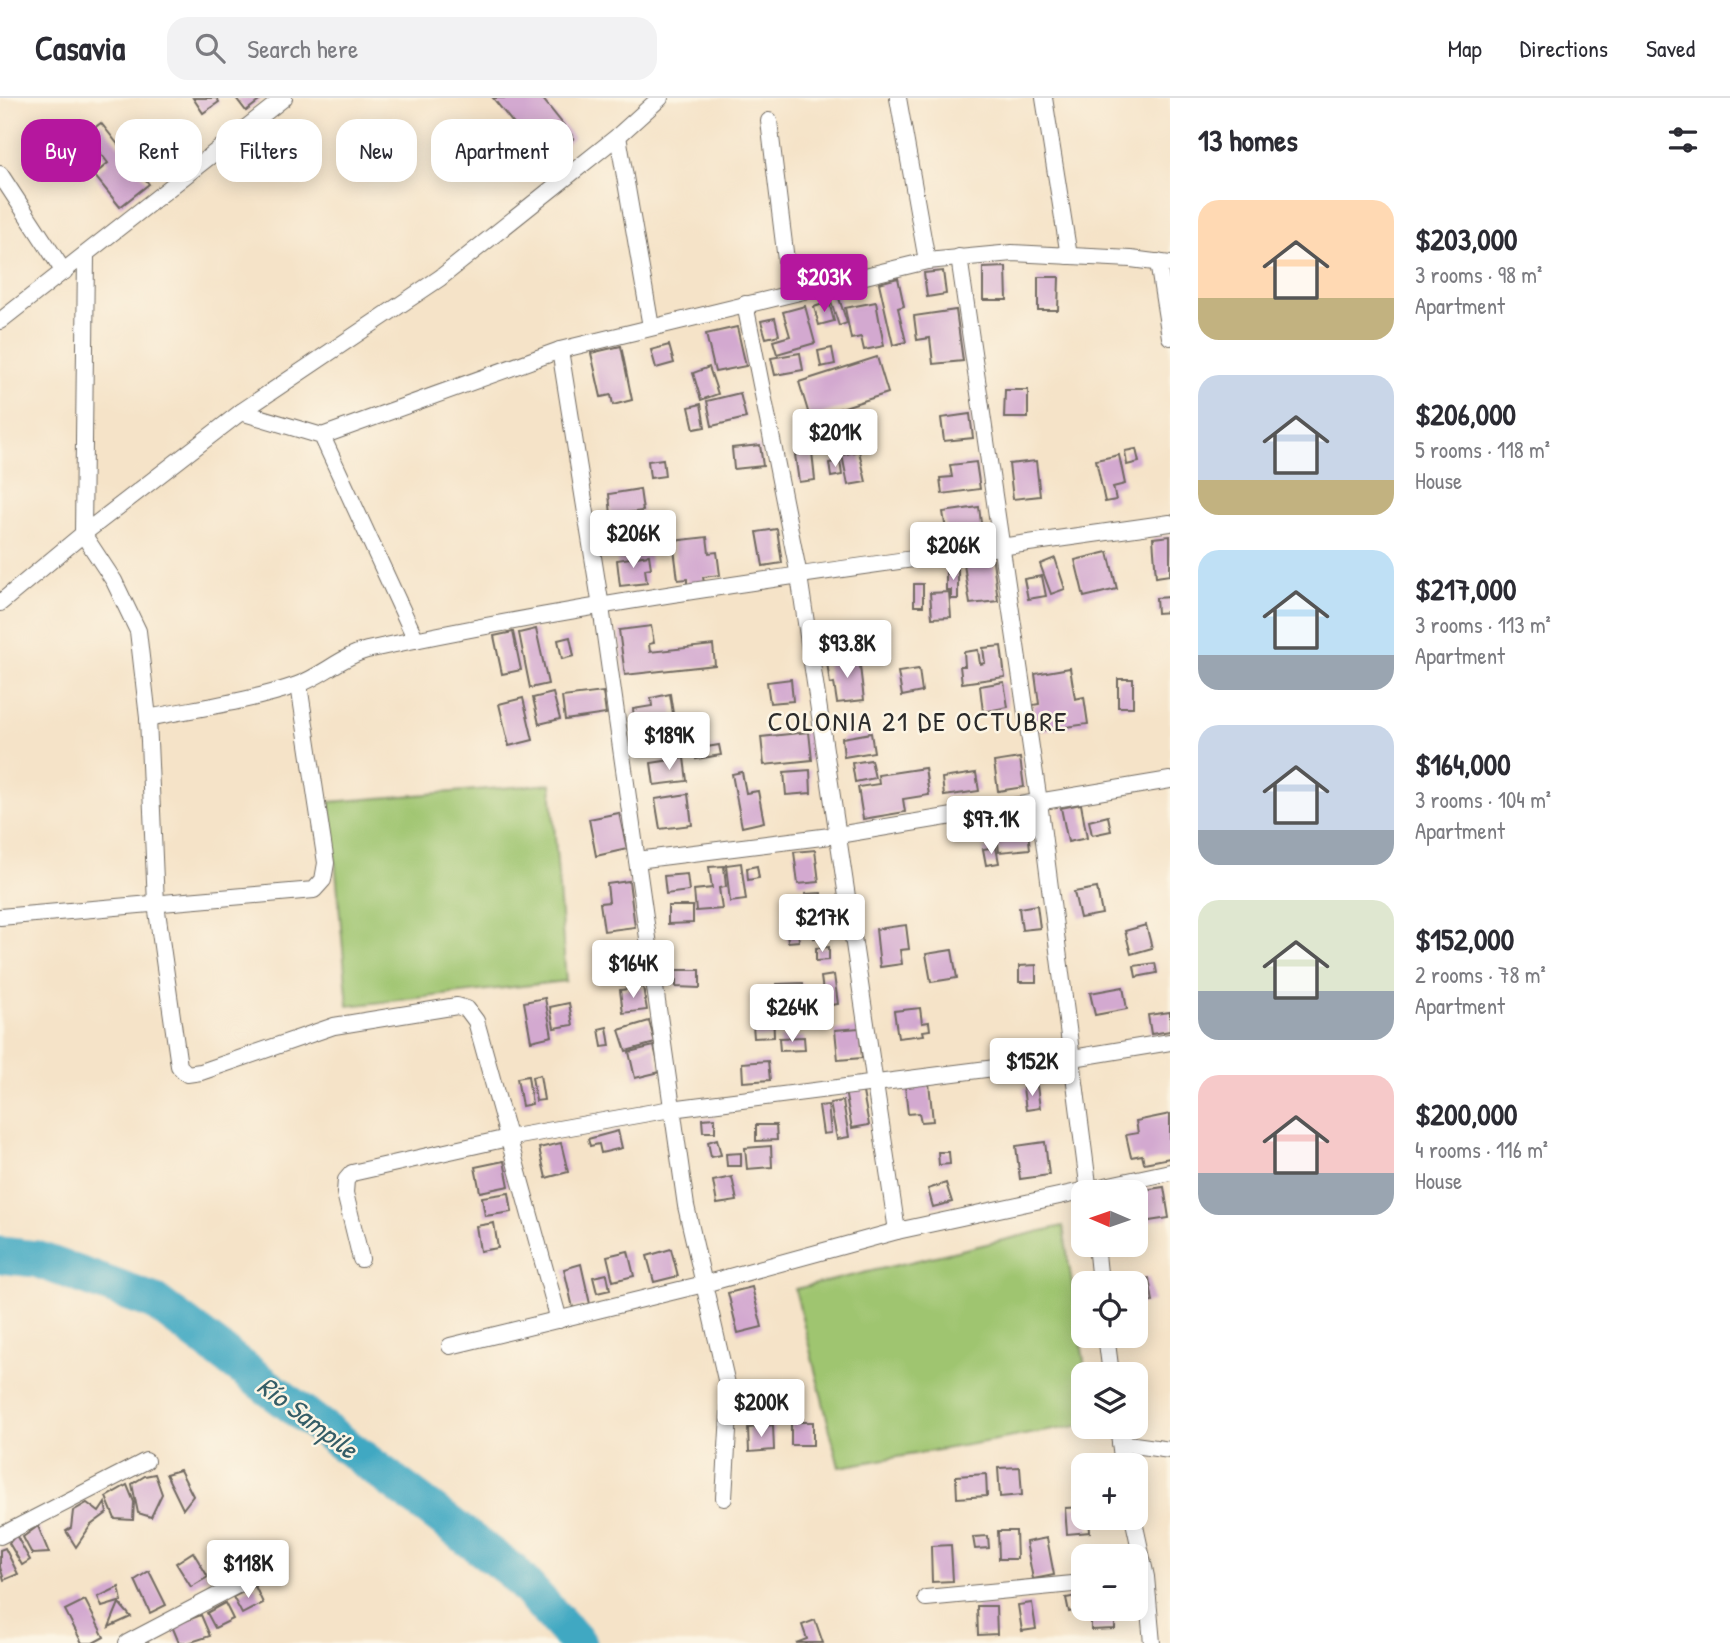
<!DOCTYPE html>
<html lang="en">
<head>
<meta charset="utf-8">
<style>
  :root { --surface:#fff; --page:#f2f2f3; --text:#2b2b33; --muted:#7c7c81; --line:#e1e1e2; --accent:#b5179e }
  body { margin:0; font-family:"Patrick Hand",sans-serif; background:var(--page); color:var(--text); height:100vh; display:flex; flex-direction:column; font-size:26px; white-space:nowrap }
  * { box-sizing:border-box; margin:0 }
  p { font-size:23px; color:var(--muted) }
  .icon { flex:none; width:38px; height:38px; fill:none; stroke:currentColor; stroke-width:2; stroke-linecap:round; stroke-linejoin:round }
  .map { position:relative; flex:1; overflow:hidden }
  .drawer { display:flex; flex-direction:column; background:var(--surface); width:560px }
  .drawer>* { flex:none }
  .banner { position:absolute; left:21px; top:21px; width:665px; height:63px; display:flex; gap:14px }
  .needle { width:46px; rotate:272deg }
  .controls { position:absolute; left:1071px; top:1082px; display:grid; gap:14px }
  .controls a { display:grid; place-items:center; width:77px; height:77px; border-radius:14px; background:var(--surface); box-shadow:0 4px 18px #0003; font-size:35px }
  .price { position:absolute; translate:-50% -60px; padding:0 16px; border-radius:7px; background:#fff; color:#222; font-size:23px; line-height:46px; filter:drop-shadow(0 2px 4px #0008) }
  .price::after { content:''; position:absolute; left:50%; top:42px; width:21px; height:16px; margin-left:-10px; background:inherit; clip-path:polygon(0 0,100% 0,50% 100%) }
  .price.selected { background:var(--accent); color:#fff }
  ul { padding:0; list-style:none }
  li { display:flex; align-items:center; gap:21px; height:175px; padding:0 28px }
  li span { display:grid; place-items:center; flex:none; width:196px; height:140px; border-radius:21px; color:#555 }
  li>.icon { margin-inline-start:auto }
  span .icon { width:84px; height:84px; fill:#fffc; stroke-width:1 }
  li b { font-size:30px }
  h2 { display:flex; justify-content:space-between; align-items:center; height:84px; padding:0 28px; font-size:30px }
  .tag { padding:0 24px; border-radius:21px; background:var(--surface); box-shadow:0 4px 18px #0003; font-size:24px; line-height:63px }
  .tag.selected { background:var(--accent); color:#fff }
  header { display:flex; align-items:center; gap:42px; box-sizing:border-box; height:98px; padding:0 35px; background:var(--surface); border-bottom:2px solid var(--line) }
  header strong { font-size:33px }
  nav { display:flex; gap:38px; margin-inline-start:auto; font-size:24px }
  .search { width:490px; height:63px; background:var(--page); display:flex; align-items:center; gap:18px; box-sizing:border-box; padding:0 24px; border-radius:21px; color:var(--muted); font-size:26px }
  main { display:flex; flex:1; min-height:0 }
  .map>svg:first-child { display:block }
  .green { fill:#9fc56f; stroke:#65784d; stroke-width:2 }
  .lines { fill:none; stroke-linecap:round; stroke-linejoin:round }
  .river { stroke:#41a8c2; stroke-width:37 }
  .building { fill:#d3a9d0 }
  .minor-casing { stroke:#726b62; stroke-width:18 }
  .minor { stroke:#fff; stroke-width:16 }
  .labels { text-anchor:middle; stroke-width:5; stroke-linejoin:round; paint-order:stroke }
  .neighbourhood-label { font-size:28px; letter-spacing:2px; fill:#2b2b2b; stroke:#fcf5e5 }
  .water-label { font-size:28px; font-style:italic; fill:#345d67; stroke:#fcf5e5 }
</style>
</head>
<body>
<header>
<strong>Casavia</strong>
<div class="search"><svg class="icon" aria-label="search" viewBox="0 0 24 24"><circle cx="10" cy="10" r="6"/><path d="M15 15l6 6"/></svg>Search here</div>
<nav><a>Map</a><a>Directions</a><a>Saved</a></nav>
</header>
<main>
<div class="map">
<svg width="1170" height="1545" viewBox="0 0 1170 1545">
  <rect width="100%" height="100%" fill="#fcf5e5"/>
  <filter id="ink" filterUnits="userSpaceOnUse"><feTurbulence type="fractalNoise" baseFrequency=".0143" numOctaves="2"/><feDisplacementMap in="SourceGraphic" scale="14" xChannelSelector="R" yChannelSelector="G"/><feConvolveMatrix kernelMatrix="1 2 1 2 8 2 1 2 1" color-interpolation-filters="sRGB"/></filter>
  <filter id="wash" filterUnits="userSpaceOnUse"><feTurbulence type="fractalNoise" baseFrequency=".00686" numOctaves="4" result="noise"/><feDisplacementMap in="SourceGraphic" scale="28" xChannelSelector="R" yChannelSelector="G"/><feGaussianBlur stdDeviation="1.57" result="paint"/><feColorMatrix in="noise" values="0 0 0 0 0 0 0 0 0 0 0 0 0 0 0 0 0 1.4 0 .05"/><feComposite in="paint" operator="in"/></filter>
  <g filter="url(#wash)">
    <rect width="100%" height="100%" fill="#f5e3c8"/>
    <g class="green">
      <polygon points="551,686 566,883 348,908 330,704"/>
      <polygon points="1063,1128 1086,1276 1083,1276 1083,1327 839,1369 795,1191"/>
    </g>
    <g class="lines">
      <polyline class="river" points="0,1157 36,1161 155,1204 513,1474 578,1545"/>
    </g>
    <g id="blocks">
      <g class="building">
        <polygon points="193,0 217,0 219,4 203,15"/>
        <polygon points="236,0 263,0 246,13"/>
        <polygon points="493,0 542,0 574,40 544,64"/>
        <polygon points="101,25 149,86 120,109 94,77 108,65 86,36"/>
        <polygon points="162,31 169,43 158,50 150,39"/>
        <polygon points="175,43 187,57 171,70 159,56"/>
        <polygon points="1006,169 1007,202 983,202 983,170"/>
        <polygon points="943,173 946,196 927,199 924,175"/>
        <polygon points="1038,179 1059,179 1058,212 1038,212"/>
        <polygon points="898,180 904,208 898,210 906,244 893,247 879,185"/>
        <polygon points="837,194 847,225 839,228 829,197"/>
        <polygon points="829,204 834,223 819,227 814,209"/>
        <polygon points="876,204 884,248 864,252 861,239 851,241 845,210"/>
        <polygon points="805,208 815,245 777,256 773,243 790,238 783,214"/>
        <polygon points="956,212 963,263 933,266 930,240 917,242 914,218"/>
        <polygon points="775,220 779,237 766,240 761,223"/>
        <polygon points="737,229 746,268 715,274 706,236"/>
        <polygon points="669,247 674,265 656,270 651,252"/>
        <polygon points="621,248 632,302 613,307 611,297 601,299 591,255"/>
        <polygon points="832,250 835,266 821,269 818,253"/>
        <polygon points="800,255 803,272 775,277 771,260"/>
        <polygon points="877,259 888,295 810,320 799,284"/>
        <polygon points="709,269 718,296 701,302 693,275"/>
        <polygon points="1005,292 1028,292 1028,320 1004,320"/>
        <polygon points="740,295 746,320 712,328 707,303"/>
        <polygon points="701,306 705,329 694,331 689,309"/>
        <polygon points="970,316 973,340 944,343 941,320"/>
        <polygon points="760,347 763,368 734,371 732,350"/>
        <polygon points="1136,351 1139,364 1127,367 1125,353"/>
        <polygon points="859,353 866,384 848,387 842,357"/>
        <polygon points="812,354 815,382 799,384 795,357"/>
        <polygon points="1119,357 1125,386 1113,389 1116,402 1105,404 1096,362"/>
        <polygon points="663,361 665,378 650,380 648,363"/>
        <polygon points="840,363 842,377 831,379 829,365"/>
        <polygon points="1036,363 1040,398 1013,401 1009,366"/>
        <polygon points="976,364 980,391 942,396 940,380 952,379 950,367"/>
        <polygon points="640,391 643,413 611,417 609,396"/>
        <polygon points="979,409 982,433 947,438 943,414"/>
        <polygon points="777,431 782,465 763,468 757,434"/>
        <polygon points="1170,438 1170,477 1156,479 1153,440"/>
        <polygon points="707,439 709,455 717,454 720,477 703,479 704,485 687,487 687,481 678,482 673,443"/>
        <polygon points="1108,454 1117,491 1084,499 1075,462"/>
        <polygon points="649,457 651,470 645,471 647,485 620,488 617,462"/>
        <polygon points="1055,460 1065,491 1051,496 1040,466"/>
        <polygon points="993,462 998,503 970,506 964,466"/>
        <polygon points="946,471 958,471 958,501 951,501 951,492 946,492"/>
        <polygon points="1042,478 1046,498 1028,501 1024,481"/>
        <rect x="914" y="486" width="9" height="22"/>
        <polygon points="949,494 951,519 932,520 930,495"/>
        <polygon points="1170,499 1170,514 1157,515 1156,500"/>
        <polygon points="651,528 654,545 649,546 650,554 713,547 715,567 625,577 619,532"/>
        <polygon points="536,531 548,586 530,590 519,535"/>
        <polygon points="513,534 521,572 502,576 494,538"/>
        <polygon points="570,539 574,558 562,561 558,542"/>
        <polygon points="1001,548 1005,579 962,585 960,568 965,568 964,554 978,552 980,566 985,565 983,550"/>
        <polygon points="859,560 864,602 837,605 834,585 830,586 827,564"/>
        <polygon points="1070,570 1075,601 1084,599 1088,626 1037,633 1033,607 1039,606 1035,576"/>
        <polygon points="919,571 922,594 902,598 898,574"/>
        <polygon points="791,581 793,603 770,605 767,584"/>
        <rect x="1118" y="581" width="15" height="28"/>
        <polygon points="1004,584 1008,609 983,614 980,588"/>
        <polygon points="603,594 606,616 565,622 562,599"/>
        <polygon points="553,595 560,621 539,626 533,600"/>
        <polygon points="670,596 674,622 635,628 633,611 652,608 651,600"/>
        <polygon points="523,600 533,642 509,648 499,606"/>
        <polygon points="809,634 812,662 764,667 761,639"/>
        <polygon points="871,635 874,654 844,659 842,640"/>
        <polygon points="719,647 721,657 696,661 695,651"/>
        <polygon points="684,660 687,683 654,687 651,665"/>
        <polygon points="1020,660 1024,689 998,693 994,664"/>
        <polygon points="871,662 875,680 855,684 852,665"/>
        <polygon points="925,670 929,697 903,701 905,714 863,721 858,689 879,686 878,677"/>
        <polygon points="810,672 811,695 786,697 784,674"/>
        <polygon points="742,674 746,695 758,693 764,724 742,729 732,676"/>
        <polygon points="976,675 979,693 944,698 942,680"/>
        <polygon points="688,696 692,727 660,731 655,701"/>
        <polygon points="1081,706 1087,740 1068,744 1061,710"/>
        <polygon points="619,715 627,751 596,758 589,721"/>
        <polygon points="1108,718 1111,733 1092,737 1089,723"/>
        <polygon points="1027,724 1030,751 999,754 996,728"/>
        <polygon points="996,749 999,765 986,767 983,751"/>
        <polygon points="815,752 819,784 798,786 794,754"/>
        <polygon points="741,765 746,802 730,804 726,767"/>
        <polygon points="724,768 726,789 719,790 722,811 696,813 694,792 712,790 709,769"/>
        <polygon points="757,768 759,780 748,782 747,770"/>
        <polygon points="687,776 689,793 666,796 664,778"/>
        <polygon points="629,783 635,829 604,833 600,805 609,804 607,786"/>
        <polygon points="1097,790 1102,816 1080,820 1074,794"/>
        <polygon points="821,795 822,806 805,807 805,796"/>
        <polygon points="1037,807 1040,830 1022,832 1019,810"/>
        <polygon points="668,808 693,808 693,825 668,826"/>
        <polygon points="824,819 826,838 814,840 811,821"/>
        <polygon points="797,820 799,843 788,844 786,821"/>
        <polygon points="906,827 909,851 900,852 902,866 880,869 876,831"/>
        <polygon points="1146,827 1152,850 1131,856 1125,833"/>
        <polygon points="829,849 829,862 816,863 816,850"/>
        <polygon points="952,852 957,880 931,884 926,856"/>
        <polygon points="1155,865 1157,875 1136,879 1134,868"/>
        <polygon points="1036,867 1036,884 1019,884 1019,868"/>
        <polygon points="676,872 700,872 700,890 676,889"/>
        <polygon points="834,877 838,906 825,908 821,879"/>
        <polygon points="803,885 804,902 778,903 777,886"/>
        <polygon points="643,889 647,912 623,915 620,892"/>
        <polygon points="1123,889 1127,911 1095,917 1090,895"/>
        <polygon points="545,900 552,938 531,943 524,904"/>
        <polygon points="569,905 573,927 554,930 550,909"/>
        <polygon points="920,910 922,925 929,924 930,932 923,933 924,937 898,940 894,913"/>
        <polygon points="773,912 774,939 754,940 752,913"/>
        <polygon points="1170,914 1170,933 1151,936 1148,917"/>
        <polygon points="649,923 655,945 626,953 619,932"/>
        <polygon points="607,929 610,948 602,949 599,931"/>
        <polygon points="859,930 862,960 838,962 835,932"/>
        <polygon points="804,939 805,952 780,953 779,940"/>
        <polygon points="654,948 660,974 635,980 629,954"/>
        <polygon points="768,963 770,982 743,984 742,965"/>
        <polygon points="540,977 544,1002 536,1003 532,979"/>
        <polygon points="528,978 532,1006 522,1008 517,980"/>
        <polygon points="929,985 933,1023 921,1024 919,1015 908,1016 905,988"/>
        <polygon points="1037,988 1040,1010 1026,1012 1023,990"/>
        <polygon points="862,989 869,1027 852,1030 845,993"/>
        <polygon points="843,1003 849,1039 837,1041 830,1005"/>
        <polygon points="828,1007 831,1035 823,1036 819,1008"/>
        <polygon points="1170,1016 1170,1060 1144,1065 1142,1057 1131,1059 1126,1037 1138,1035 1136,1023"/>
        <polygon points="715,1020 715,1034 703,1034 702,1021"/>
        <polygon points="756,1027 776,1027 777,1042 756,1043"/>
        <polygon points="618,1033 622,1050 601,1055 599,1046 590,1048 588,1041"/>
        <polygon points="717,1041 721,1057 711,1059 708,1044"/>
        <polygon points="1045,1044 1049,1077 1020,1081 1016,1048"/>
        <polygon points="561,1045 568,1074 546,1080 539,1050"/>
        <polygon points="771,1048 772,1069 747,1071 745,1050"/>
        <polygon points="938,1054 949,1054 950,1066 939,1067"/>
        <polygon points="741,1055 741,1068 727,1068 726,1056"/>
        <polygon points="504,1063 509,1088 480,1094 475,1069"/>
        <polygon points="732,1079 737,1103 717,1106 713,1083"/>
        <polygon points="946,1085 952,1104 933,1109 928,1091"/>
        <polygon points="1164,1089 1169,1120 1136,1125 1136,1093"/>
        <polygon points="509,1095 512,1114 485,1118 482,1099"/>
        <polygon points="494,1125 498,1150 480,1153 476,1128"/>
        <polygon points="671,1151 678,1178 654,1184 647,1158"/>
        <polygon points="628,1153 634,1178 613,1183 607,1158"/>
        <polygon points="581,1166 590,1206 573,1210 564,1171"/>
        <polygon points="607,1176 610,1192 597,1195 593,1179"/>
        <polygon points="1149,1180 1153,1204 1136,1206 1136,1185 1125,1183"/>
        <polygon points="752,1189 762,1229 738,1235 728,1195"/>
        <rect x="791" y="1324" width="22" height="23"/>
        <polygon points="773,1327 774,1352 749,1354 748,1330"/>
        <polygon points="1020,1369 1022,1397 1000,1399 998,1370"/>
        <polygon points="180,1372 193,1398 183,1411 166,1376"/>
        <polygon points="155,1376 162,1396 151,1419 138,1415 132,1386 145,1378"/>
        <polygon points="986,1376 987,1398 957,1400 956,1378"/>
        <polygon points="127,1387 134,1404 133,1422 115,1421 106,1399"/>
        <polygon points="87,1405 99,1414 105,1405 107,1415 91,1427 76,1449 66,1433 71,1430 73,1413"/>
        <polygon points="1083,1409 1083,1419 1089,1419 1090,1434 1067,1436 1065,1410"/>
        <polygon points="38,1428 49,1455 32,1456 23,1439"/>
        <polygon points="998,1433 1016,1433 1017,1461 999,1461"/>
        <polygon points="16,1437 30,1462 22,1467 9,1445"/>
        <polygon points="988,1438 989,1450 975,1451 973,1439"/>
        <polygon points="1047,1440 1054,1477 1033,1481 1026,1444"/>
        <polygon points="951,1447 953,1483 932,1484 931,1448"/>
        <polygon points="5,1450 18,1476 4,1482 0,1469 0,1452"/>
        <polygon points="193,1454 208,1479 191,1489 176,1465"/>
        <polygon points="149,1473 166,1507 150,1515 135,1482"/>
        <polygon points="255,1488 263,1505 242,1516 233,1499"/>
        <polygon points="119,1489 122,1503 102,1509 98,1499"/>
        <polygon points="1077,1498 1079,1512 1069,1514 1066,1500"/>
        <polygon points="85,1502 104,1539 93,1545 82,1545 65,1512"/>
        <polygon points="119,1505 131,1519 109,1529"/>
        <polygon points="225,1505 233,1521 215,1530 207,1515"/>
        <polygon points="1032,1505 1036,1531 1022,1533 1018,1507"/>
        <polygon points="977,1508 996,1508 997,1536 978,1537"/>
        <polygon points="1115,1510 1115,1531 1091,1532 1091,1511"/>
        <polygon points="201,1517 210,1538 188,1545 179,1545 172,1528"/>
        <polygon points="815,1522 823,1545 796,1545 807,1541 802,1527"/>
      </g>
    </g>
  </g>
  <g filter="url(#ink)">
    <use href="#blocks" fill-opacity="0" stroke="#726b62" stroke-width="2"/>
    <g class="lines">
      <g class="minor-casing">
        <g id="minor">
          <polyline points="898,0 927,163"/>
          <polyline points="1044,0 1069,158"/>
          <polyline points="769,23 790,195"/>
          <polyline points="618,38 651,229"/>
          <polyline points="0,76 64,174"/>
          <polyline points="86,157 83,436 114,483 138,533 148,620 156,806 179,968 187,976 201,974 334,928 457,908 467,911 476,923 559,1222"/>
          <polyline points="959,159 1039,704 1089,1094"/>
          <polyline points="1158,164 1170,239"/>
          <polyline points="745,206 799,478 897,1133"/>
          <polyline points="0,223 284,0"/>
          <polyline points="560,252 601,509 686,1108 730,1299 724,1400"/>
          <polyline points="241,314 322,338 416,542"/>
          <polyline points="322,338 560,252 927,163 1012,155 1131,161 1170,166"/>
          <polyline points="0,505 83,436 241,314 440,180 618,38 660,0"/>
          <path d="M148,620C197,610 249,604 297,587C321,579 342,558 367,552C632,495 902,464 1170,425"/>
          <polyline points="637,762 838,737 1170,682"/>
          <polyline points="0,819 314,792 323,782 326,765 299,587"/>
          <polyline points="1096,1146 1100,1185"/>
          <polyline points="361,1161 345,1095 346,1082 352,1075 508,1040 671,1011 1073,960 1170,944"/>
          <polyline points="1106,1237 1111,1276"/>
          <polyline points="450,1248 704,1186 897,1133 1170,1074"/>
          <polyline points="1118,1328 1123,1367"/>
          <polyline points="1120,1345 1170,1352"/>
          <polyline points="1133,1419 1146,1479 1152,1545"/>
          <polyline points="0,1438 146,1363"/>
          <polyline points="926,1500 1083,1485"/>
          <polyline points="127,1545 266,1472"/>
        </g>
      </g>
      <use href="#minor" class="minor"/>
    </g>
  </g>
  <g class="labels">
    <g class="neighbourhood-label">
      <text x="918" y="633">COLONIA 21 DE OCTUBRE</text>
    </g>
    <g class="water-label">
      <text transform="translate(308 1319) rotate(37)" y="10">Río Sampile</text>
    </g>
  </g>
</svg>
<div class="controls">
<a><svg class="needle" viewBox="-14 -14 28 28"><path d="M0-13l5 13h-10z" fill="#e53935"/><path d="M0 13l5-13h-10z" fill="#7c7c81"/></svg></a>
<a><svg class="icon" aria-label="locate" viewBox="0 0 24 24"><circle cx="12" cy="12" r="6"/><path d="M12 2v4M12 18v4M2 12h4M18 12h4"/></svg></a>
<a><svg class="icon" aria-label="layers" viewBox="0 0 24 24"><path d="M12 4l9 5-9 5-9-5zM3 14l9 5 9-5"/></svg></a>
<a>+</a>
<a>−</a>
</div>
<b class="price selected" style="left:824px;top:216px">$203K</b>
<b class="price" style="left:835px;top:371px">$201K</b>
<b class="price" style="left:633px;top:472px">$206K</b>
<b class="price" style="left:953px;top:484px">$206K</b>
<b class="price" style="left:847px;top:582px">$93.8K</b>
<b class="price" style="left:669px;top:674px">$189K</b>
<b class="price" style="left:991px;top:758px">$97.1K</b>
<b class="price" style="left:822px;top:856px">$217K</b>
<b class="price" style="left:633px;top:902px">$164K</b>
<b class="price" style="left:792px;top:946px">$264K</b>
<b class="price" style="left:1032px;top:1000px">$152K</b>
<b class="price" style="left:761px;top:1341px">$200K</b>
<b class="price" style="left:248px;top:1502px">$118K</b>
<div class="banner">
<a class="tag selected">Buy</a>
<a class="tag">Rent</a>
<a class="tag">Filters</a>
<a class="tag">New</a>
<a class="tag">Apartment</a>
</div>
</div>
<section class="drawer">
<h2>13 homes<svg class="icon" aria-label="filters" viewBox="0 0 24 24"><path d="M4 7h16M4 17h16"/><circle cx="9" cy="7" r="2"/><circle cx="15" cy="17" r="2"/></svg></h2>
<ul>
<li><span style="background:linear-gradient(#ffd9b3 70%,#c2b280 0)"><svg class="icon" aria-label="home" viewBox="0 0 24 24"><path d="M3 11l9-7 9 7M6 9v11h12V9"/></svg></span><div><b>$203,000</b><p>3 rooms · 98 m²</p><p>Apartment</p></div></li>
<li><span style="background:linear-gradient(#c9d6e8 75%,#c2b280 0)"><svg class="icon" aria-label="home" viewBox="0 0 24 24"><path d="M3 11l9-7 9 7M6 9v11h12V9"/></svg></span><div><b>$206,000</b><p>5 rooms · 118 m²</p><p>House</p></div></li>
<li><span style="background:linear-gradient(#bfe0f5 75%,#9aa5b1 0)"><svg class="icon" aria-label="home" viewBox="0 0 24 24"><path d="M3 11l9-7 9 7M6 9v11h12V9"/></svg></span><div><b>$217,000</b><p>3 rooms · 113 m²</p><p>Apartment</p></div></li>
<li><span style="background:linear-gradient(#c9d6e8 75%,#9aa5b1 0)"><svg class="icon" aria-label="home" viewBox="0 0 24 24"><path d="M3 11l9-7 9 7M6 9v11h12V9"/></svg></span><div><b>$164,000</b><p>3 rooms · 104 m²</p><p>Apartment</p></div></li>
<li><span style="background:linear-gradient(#dfe7d0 65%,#9aa5b1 0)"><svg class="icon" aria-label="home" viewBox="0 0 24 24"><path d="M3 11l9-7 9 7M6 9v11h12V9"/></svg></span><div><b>$152,000</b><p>2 rooms · 78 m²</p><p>Apartment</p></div></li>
<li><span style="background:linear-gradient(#f6c9c9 70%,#9aa5b1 0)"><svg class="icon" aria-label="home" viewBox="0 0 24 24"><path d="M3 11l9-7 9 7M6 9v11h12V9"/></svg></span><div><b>$200,000</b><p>4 rooms · 116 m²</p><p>House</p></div></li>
</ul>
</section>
</main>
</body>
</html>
